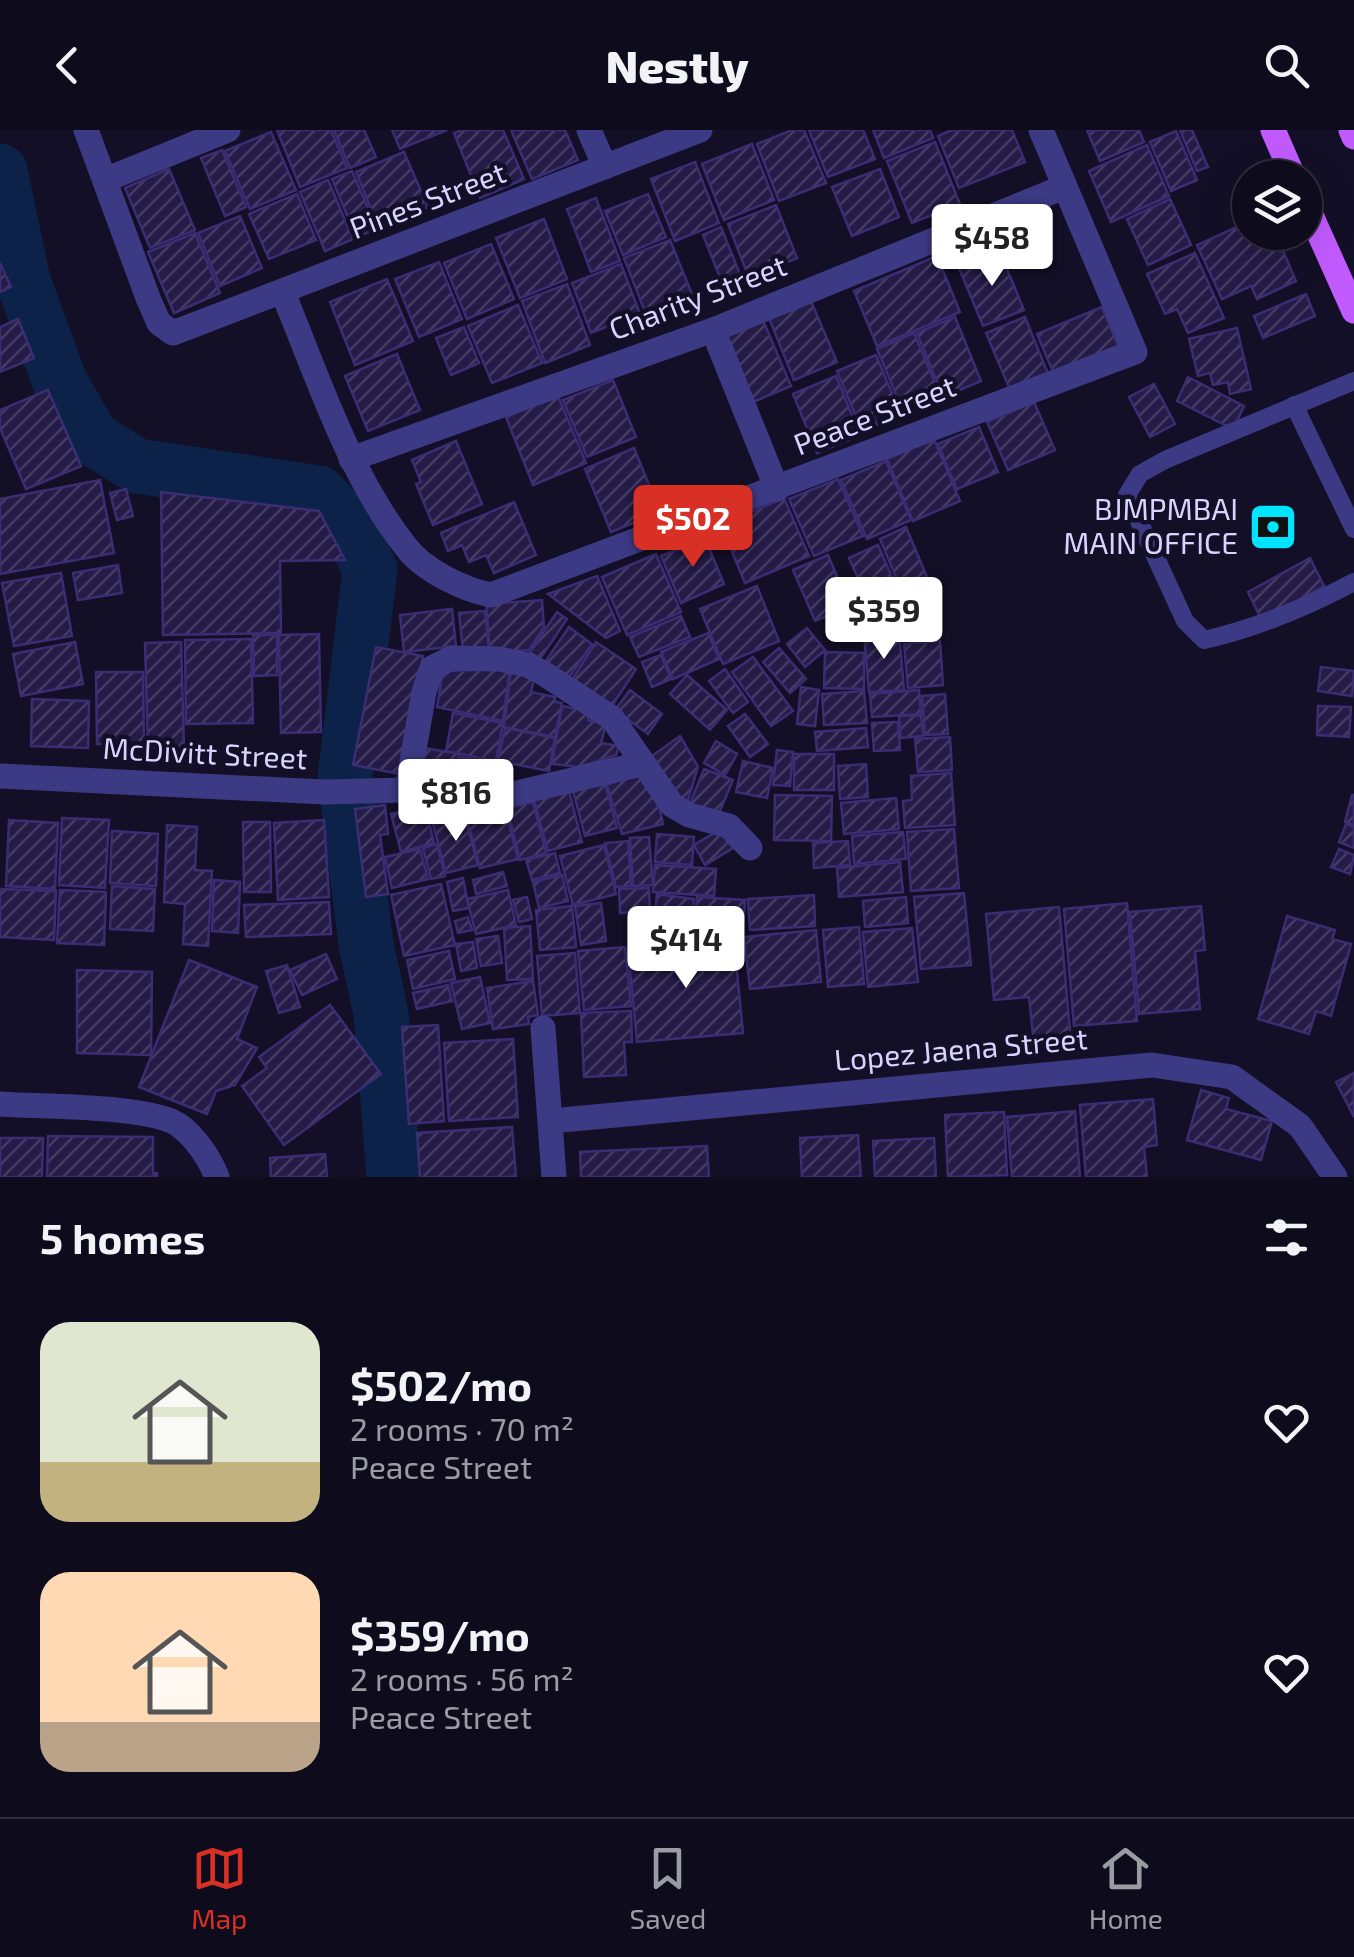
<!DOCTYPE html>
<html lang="en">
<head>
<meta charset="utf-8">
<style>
  :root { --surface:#0e0b1c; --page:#1c1929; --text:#f1f3f6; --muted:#9b9ba3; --line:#2e2b3b; --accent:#d93025 }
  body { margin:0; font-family:"Exo 2",sans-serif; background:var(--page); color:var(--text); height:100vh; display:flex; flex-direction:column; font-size:38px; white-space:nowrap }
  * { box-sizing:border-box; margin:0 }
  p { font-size:32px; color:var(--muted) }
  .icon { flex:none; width:55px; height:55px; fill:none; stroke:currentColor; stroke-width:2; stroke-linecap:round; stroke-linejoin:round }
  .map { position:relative; height:1047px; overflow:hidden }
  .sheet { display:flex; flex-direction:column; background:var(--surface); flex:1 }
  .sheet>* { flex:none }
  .fabs { position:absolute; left:1232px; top:30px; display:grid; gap:20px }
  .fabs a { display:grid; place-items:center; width:90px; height:90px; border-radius:50%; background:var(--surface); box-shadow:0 10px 40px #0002,0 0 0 2px var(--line); font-size:50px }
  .price { position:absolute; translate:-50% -85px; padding:0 22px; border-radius:10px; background:#fff; color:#222; font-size:32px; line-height:65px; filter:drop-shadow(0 2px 5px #0008) }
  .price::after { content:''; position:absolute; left:50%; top:60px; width:30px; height:22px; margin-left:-15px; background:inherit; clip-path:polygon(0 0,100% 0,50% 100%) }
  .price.on { background:var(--accent); color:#fff }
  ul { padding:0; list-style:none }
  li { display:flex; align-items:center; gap:30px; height:250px; padding:0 40px }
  li span { display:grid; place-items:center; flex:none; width:280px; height:200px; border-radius:30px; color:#555 }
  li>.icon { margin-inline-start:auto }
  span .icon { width:120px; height:120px; fill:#fffc; stroke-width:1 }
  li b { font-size:42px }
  h2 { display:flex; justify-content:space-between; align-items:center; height:120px; padding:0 40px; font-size:42px }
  header { display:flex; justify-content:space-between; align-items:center; height:130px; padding:0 40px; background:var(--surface); font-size:45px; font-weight:800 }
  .dock { display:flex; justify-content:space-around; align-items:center; height:140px; border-top:2px solid var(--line); background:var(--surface); font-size:28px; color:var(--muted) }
  .dock a { display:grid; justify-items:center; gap:5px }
  .dock .on { color:var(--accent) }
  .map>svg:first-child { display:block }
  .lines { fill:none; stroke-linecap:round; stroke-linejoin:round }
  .river { stroke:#0c2248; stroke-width:55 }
  .building { fill:url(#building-hatch); stroke:#3b2d73; stroke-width:2.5 }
  .service { stroke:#3d3a85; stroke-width:18 }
  .minor { stroke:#3d3a85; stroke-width:25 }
  .primary { stroke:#c25bff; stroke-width:25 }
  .labels { text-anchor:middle; stroke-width:9; stroke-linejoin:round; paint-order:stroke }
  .street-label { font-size:30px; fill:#d9d4ff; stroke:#130f26 }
  .poi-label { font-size:30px; fill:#d9d4ff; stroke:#130f26; text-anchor:end }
</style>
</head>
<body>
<header><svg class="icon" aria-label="back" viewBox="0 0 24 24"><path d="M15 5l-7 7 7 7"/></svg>Nestly<svg class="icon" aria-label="search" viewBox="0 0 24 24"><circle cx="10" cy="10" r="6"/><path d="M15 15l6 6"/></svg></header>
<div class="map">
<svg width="1354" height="1047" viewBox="0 0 1354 1047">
  <defs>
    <pattern id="building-hatch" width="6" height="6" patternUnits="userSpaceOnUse" patternTransform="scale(2.5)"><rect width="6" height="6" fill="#241b47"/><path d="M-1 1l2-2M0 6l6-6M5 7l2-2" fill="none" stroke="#433b63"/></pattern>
  </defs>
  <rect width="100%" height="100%" fill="#130f26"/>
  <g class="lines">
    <polyline class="river" points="0,41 23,151 60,252 92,308 137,336 319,363 348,395 370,439 345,648 366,814 381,883 394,1047"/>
  </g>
  <g class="building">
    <polygon points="277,0 331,0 347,38 300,57"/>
    <polygon points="334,0 364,0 376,27 350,38"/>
    <polygon points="392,0 447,0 400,19"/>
    <polygon points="462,0 503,0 524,49 480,68 454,3"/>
    <polygon points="511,0 565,0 578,30 532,49"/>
    <polygon points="792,0 804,0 826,53 779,71 757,14"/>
    <polygon points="809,0 863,0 875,29 828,47"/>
    <polygon points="873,0 930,0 933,8 884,28"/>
    <polygon points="952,0 1012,0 1025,32 959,58 938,6"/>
    <polygon points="1087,0 1139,0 1144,12 1100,31"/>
    <polygon points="1180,0 1192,0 1208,37 1197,41"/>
    <polygon points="1176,1 1197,50 1171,61 1150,12"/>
    <polygon points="271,2 296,60 250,79 225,21"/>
    <polygon points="935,12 960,74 912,93 887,31"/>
    <polygon points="752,14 774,70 724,90 702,34"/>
    <polygon points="1147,15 1169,66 1111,92 1089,41"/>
    <polygon points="222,20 246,77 225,86 201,28"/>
    <polygon points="404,22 428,77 379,98 356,42"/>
    <polygon points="695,32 719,93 675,111 651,49"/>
    <polygon points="169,39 195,100 150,118 125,58"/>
    <polygon points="880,39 899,87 852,106 832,57"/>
    <polygon points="352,41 377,99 356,107 332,49"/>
    <polygon points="328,50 353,109 325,121 300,62"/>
    <polygon points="297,64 316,110 269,129 249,84"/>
    <polygon points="648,64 666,107 623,125 605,81"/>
    <polygon points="596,68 620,131 591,142 567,79"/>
    <polygon points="1170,69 1191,115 1148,135 1127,89"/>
    <polygon points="776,75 797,128 749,148 728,94"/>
    <polygon points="240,86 262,138 220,156 198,103"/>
    <polygon points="544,89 567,149 520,168 496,108"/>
    <polygon points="1250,91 1250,102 1275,102 1296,151 1257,169 1251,156 1222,169 1197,115"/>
    <polygon points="721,97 743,152 725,160 703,105"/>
    <polygon points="195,103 220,163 174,183 148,122"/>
    <polygon points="670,110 694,169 647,187 624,128"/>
    <polygon points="491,114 514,169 467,189 444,133"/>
    <polygon points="1000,122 1024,180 983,196 959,138"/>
    <polygon points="1195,123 1224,188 1188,203 1177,179 1165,184 1147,144"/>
    <polygon points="937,126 960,182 877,216 854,161"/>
    <polygon points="439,132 462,189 419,207 395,149"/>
    <polygon points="0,133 11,157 0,162"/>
    <polygon points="621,134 640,184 591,203 572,153"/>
    <polygon points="387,149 413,211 355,235 330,172"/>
    <polygon points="567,154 590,215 545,233 522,171"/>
    <polygon points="1306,164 1315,186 1263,208 1254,186"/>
    <polygon points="811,171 837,232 794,250 769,188"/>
    <polygon points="518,175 542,233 492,253 468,196"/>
    <polygon points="1102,177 1118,216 1053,242 1037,204"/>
    <polygon points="955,187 981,251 943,267 917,203"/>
    <polygon points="1025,187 1049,246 1011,262 986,203"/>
    <polygon points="762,188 791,256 753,272 725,204"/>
    <polygon points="18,189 34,228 0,242 0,197"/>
    <polygon points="464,197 479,233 451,245 436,208"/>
    <polygon points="1237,198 1251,259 1230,264 1228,252 1213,255 1210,243 1198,246 1189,209"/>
    <polygon points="914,203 940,265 903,281 877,219"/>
    <polygon points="397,224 420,280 368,301 345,246"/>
    <polygon points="876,225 901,285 862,301 837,241"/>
    <polygon points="836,246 860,305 817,323 793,264"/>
    <polygon points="1188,247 1244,276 1233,299 1177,271"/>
    <polygon points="613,250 636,307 587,327 563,270"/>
    <polygon points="1154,254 1175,294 1150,307 1129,267"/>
    <polygon points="48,260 81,336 26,359 0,298 0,280"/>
    <polygon points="558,266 586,333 533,355 506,287"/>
    <polygon points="1034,272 1055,320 1008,340 987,292"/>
    <polygon points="979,297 998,342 957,359 938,314"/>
    <polygon points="934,309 960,371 913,391 887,329"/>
    <polygon points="456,311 482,374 433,395 416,354 421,352 412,330"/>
    <polygon points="634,318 660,382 611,402 585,339"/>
    <polygon points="886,331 911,390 867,409 841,350"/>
    <polygon points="838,349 863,406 814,426 789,369"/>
    <polygon points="100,350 114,423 0,444 0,369"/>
    <polygon points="126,359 133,386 117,390 110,363"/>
    <polygon points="161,362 319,381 345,430 280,431 281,503 163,505"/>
    <polygon points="784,368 809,426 745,453 721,395"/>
    <polygon points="514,372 536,425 494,443 486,425 469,432 462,415 448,421 441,403"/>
    <polygon points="906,397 927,447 901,459 880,409"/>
    <polygon points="705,408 724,454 681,473 661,426"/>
    <polygon points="878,415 894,452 865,464 849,428"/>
    <polygon points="656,424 681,482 627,505 602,447"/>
    <polygon points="828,425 850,477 815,491 793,440"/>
    <polygon points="1310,428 1324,456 1262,491 1248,462"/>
    <polygon points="118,435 122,463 78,470 73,443"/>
    <polygon points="61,443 72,506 14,516 2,453"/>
    <polygon points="597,446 620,501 606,508 548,464"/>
    <polygon points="757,456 779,511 723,534 700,479"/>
    <polygon points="934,464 939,499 911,503 906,469"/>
    <polygon points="542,470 544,497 529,520 490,523 486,474"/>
    <polygon points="452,479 456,516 404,522 400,485"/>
    <polygon points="485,481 489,519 463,521 459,483"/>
    <polygon points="557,482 567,489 540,529 530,522"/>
    <polygon points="681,486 690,507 639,527 630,507"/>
    <polygon points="569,497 592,514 568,549 545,532"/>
    <polygon points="807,498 825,520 805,537 787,514"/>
    <polygon points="899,502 904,560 869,562 864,505"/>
    <polygon points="708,503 719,529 673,549 661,522"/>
    <polygon points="319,504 321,602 281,603 279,505"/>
    <polygon points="253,505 277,505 277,545 254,546"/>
    <polygon points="251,509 253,593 186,594 185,510"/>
    <polygon points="940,511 943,555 908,558 904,514"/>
    <polygon points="75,512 83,554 21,566 13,524"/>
    <polygon points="181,512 184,617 148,618 145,513"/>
    <polygon points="596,512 636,539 610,579 570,553"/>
    <polygon points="376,517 423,526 400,644 353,635"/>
    <polygon points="779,518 806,549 790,563 763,532"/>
    <polygon points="825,522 864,523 864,559 824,558"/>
    <polygon points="661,525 671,549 652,557 642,532"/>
    <polygon points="753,527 793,581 771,596 732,542"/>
    <polygon points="1321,537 1354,541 1352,566 1318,561"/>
    <polygon points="510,539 503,591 437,577 443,541"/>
    <polygon points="511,539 534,550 531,562 555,567 555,572 562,573 555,607 504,597"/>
    <polygon points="725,539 748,572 733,583 709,551"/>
    <polygon points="96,542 143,542 144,613 97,614"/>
    <polygon points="687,545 727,580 710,600 670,564"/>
    <polygon points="801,557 819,560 815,596 797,594"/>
    <polygon points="630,560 662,584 648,604 615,580"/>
    <polygon points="919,560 921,584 872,587 870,564"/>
    <polygon points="864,561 867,593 824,595 822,564"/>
    <polygon points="945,564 948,604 925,605 922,566"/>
    <polygon points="32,569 89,571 88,618 31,616"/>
    <polygon points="562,576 590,582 588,590 606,594 601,613 619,616 616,625 579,637 552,634"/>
    <polygon points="1318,576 1351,577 1349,607 1317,605"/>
    <polygon points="453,583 503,593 496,631 446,621"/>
    <polygon points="745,584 768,614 750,627 728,596"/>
    <polygon points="921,585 923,606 901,608 899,586"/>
    <polygon points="898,592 900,620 874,621 872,593"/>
    <polygon points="505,598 555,608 549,641 498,631"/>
    <polygon points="866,598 868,617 817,621 815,602"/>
    <polygon points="680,606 698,637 688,670 681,675 649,628"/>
    <polygon points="950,607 952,640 918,642 915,609"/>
    <polygon points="716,611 737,624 725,645 704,633"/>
    <polygon points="425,618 459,624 451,669 427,665 420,653"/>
    <polygon points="777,620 793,622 790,656 773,655"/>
    <rect x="794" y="624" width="40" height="36"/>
    <polygon points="461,627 501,634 497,654 481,665 455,660"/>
    <polygon points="743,631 773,638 767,668 736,662"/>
    <polygon points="866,634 868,667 840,669 838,636"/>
    <polygon points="704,639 733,650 717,688 689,676"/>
    <polygon points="640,641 660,680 663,694 622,704 607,655"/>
    <polygon points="951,643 955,695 905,698 903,671 912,670 911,646"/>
    <polygon points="605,653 617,698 585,706 573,661"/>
    <polygon points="569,661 582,712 548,721 534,670"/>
    <polygon points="775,665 832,666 831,711 774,710"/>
    <polygon points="1352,665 1354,665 1354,695 1345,692"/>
    <polygon points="896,668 899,699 844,704 841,673"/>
    <polygon points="533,672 546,723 520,730 507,678"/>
    <polygon points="385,675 388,704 380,705 388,764 366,767 355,679"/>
    <polygon points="504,675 518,729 480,738 466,685"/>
    <polygon points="425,676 434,713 401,722 391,684"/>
    <polygon points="465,686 478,735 446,743 433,694"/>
    <polygon points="62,688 109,690 105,758 59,755"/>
    <polygon points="9,690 58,693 55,759 6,756"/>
    <polygon points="324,690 329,767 278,770 274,693"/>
    <polygon points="243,692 270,692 271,762 244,762"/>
    <polygon points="1346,694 1354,697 1354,718 1339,712"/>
    <polygon points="167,695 197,697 195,740 212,741 208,816 183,814 185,774 164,772"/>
    <polygon points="721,699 733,718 705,735 694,715"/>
    <polygon points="954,699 959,758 911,761 907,702"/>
    <polygon points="112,701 158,704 156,756 110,753"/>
    <polygon points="903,702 906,729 854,734 852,706"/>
    <polygon points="657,704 694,707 692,735 655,732"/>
    <polygon points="649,707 653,755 633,756 630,708"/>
    <polygon points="628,711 631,756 616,757 605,713"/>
    <polygon points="848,711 850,735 814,738 813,713"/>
    <polygon points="437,714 445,746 431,749 423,718"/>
    <polygon points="604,715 616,764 573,775 560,726"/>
    <polygon points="420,719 428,749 392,758 385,727"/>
    <polygon points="1339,719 1354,725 1350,744 1331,737"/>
    <polygon points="555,723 560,743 532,750 526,730"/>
    <polygon points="900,732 903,762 839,767 837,738"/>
    <polygon points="655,735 716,739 714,766 653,762"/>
    <polygon points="503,742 507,756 476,764 473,750"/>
    <polygon points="562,745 568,771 539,778 533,752"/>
    <polygon points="463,748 469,778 453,781 447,752"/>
    <polygon points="214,750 240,752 238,803 212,801"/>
    <polygon points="441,754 455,815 404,826 391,765"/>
    <polygon points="112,756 155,759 153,801 110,799"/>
    <polygon points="649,758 650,782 620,783 619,759"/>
    <polygon points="0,759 56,761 54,810 0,807"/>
    <polygon points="60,760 106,762 104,815 57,813"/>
    <polygon points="508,760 516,795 476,804 467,769"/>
    <polygon points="964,763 971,835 921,839 914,767"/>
    <polygon points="657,764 694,769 691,796 654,791"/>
    <polygon points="814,765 815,796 750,800 748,769"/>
    <polygon points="527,767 532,789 519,792 513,770"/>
    <polygon points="697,767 745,770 743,802 695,798"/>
    <polygon points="906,767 908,793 865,797 863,771"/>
    <polygon points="329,772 331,804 246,807 244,775"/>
    <polygon points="601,773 606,811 581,815 575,776"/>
    <polygon points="1127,773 1137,891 1074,896 1064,779"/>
    <polygon points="572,776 576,817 540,820 536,780"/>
    <polygon points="1201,776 1205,820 1195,821 1200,879 1139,884 1130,782"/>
    <polygon points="1059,777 1071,912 1034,915 1029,867 994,870 986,784"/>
    <polygon points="1287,786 1335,800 1332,809 1351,814 1331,886 1316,881 1309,904 1258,889"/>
    <polygon points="468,787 472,800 458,803 455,791"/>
    <polygon points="530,796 533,849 507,850 504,798"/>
    <polygon points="859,797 864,854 828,857 823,800"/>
    <polygon points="912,798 918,852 868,857 863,802"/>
    <polygon points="816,800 821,852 750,859 744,807"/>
    <polygon points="498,806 502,833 481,836 476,809"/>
    <polygon points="734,811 743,903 637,912 628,820"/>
    <polygon points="473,812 477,838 461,841 456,814"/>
    <polygon points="625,817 631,876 584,880 578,821"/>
    <polygon points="449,821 455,849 413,859 407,830"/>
    <polygon points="575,823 580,883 542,886 537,826"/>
    <polygon points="326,824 337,849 302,865 290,840"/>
    <polygon points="189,830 257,857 237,909 257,918 235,955 216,961 207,984 139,957"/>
    <polygon points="287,835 300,877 279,883 266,841"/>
    <polygon points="77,840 152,842 151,925 77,923"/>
    <polygon points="480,847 490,893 462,899 451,853"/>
    <polygon points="533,851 538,885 528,887 529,894 493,899 487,858"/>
    <polygon points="448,855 452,871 417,879 413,863"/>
    <polygon points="330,875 381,944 284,1015 242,956 267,938 259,927"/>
    <polygon points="631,881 632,912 624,912 626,945 584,947 581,883"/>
    <polygon points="438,895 444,991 409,994 402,897"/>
    <polygon points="513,909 518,987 449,991 444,913"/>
    <polygon points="1354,943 1354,987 1336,952"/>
    <polygon points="1201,960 1229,968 1226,979 1272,991 1261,1030 1187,1010"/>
    <polygon points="1153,969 1157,1015 1144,1017 1147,1047 1086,1047 1080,975"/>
    <polygon points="1075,981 1080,1047 1012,1047 1007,987"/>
    <polygon points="1004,982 1007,1045 948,1047 945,985"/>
    <polygon points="512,997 516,1047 420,1047 417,1003"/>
    <polygon points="858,1005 861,1047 802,1047 800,1008"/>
    <polygon points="48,1006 153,1007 153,1043 157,1043 157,1047 47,1047"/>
    <polygon points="0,1008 43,1008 42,1047 0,1047"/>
    <polygon points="934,1008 936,1047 875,1047 873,1011"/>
    <polygon points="707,1016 709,1047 581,1047 580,1022"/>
    <polygon points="325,1024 327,1047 271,1047 270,1028"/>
  </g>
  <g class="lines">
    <g class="service">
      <path d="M1354,251L1165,330L1140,344L1127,365L1185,491L1204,510C1257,498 1305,478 1354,452"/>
      <polyline points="1294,275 1354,399"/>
    </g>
    <g class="minor">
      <polyline points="86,0 148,168 159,193 173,203 700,0"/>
      <polyline points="589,0 605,37"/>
      <polyline points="105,50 228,0"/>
      <path d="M283,163C317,245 350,347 406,417C423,440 464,460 491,465L1135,222L1041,0"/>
      <polyline points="713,200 777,359"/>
      <polyline points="351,329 713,200 1064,57"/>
      <polyline points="641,634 461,676 435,675 407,660 424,562 432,538 452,528 499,529 528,535 543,543 612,588 672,675 689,685 729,696 750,718"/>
      <polyline points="0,646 324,662 407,660"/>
      <polyline points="543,898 554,1047"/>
      <path d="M0,974C37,977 155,975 180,996C196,1008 210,1029 217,1047"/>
      <polyline points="551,991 1152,935 1232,947 1300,996 1335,1047"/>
    </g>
    <g class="primary">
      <polyline points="1273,0 1294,48"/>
      <polyline points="1351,0 1354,7"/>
      <polyline points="1305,72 1354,181"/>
    </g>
  </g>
  <defs>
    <g id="bank-square" transform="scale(2.5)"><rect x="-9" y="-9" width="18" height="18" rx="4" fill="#00e5ff" stroke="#130f26"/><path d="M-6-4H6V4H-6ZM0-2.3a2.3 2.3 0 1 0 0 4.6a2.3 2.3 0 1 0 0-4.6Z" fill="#111"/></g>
  </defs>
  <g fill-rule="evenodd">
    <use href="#bank-square" x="1273" y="397"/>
  </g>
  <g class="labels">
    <g class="street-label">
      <text transform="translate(428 71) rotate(-21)" y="10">Pines Street</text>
      <text transform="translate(698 168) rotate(-21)" y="10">Charity Street</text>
      <text transform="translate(875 286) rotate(-21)" y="10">Peace Street</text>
      <text transform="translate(205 624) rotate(3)" y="10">McDivitt Street</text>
      <text transform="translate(961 920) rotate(-5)" y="10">Lopez Jaena Street</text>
    </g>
    <g class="poi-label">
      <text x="1238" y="390">BJMPMBAI<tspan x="1238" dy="34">MAIN OFFICE</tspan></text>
    </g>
  </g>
</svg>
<div class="fabs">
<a><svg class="icon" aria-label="layers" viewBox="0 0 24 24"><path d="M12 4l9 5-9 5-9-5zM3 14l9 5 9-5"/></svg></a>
</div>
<b class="price" style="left:992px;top:159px">$458</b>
<b class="price on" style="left:693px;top:440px">$502</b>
<b class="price" style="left:884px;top:532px">$359</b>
<b class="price" style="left:456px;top:714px">$816</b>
<b class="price" style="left:686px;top:861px">$414</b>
</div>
<section class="sheet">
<h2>5 homes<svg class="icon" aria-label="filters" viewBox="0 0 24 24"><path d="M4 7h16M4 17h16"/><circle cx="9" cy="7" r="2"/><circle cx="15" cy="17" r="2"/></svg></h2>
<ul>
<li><span style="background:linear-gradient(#dfe7d0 70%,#c2b280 0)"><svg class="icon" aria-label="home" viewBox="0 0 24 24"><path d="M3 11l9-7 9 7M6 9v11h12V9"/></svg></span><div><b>$502/mo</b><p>2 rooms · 70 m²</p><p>Peace Street</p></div><svg class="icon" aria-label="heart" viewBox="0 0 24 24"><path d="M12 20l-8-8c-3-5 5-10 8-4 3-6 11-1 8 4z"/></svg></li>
<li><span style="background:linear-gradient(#ffd9b3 75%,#b9a48a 0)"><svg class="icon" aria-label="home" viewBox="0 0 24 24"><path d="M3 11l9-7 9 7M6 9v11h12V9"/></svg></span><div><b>$359/mo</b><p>2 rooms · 56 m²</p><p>Peace Street</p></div><svg class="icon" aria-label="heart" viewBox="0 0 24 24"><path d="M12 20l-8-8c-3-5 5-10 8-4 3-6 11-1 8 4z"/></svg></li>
</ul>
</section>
<nav class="dock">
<a class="on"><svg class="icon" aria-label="map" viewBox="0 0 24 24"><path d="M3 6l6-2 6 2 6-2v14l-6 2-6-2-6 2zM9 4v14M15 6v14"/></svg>Map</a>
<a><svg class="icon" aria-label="saved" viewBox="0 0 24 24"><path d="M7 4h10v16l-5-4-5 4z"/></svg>Saved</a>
<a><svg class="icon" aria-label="home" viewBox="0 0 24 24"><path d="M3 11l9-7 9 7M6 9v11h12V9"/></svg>Home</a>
</nav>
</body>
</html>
